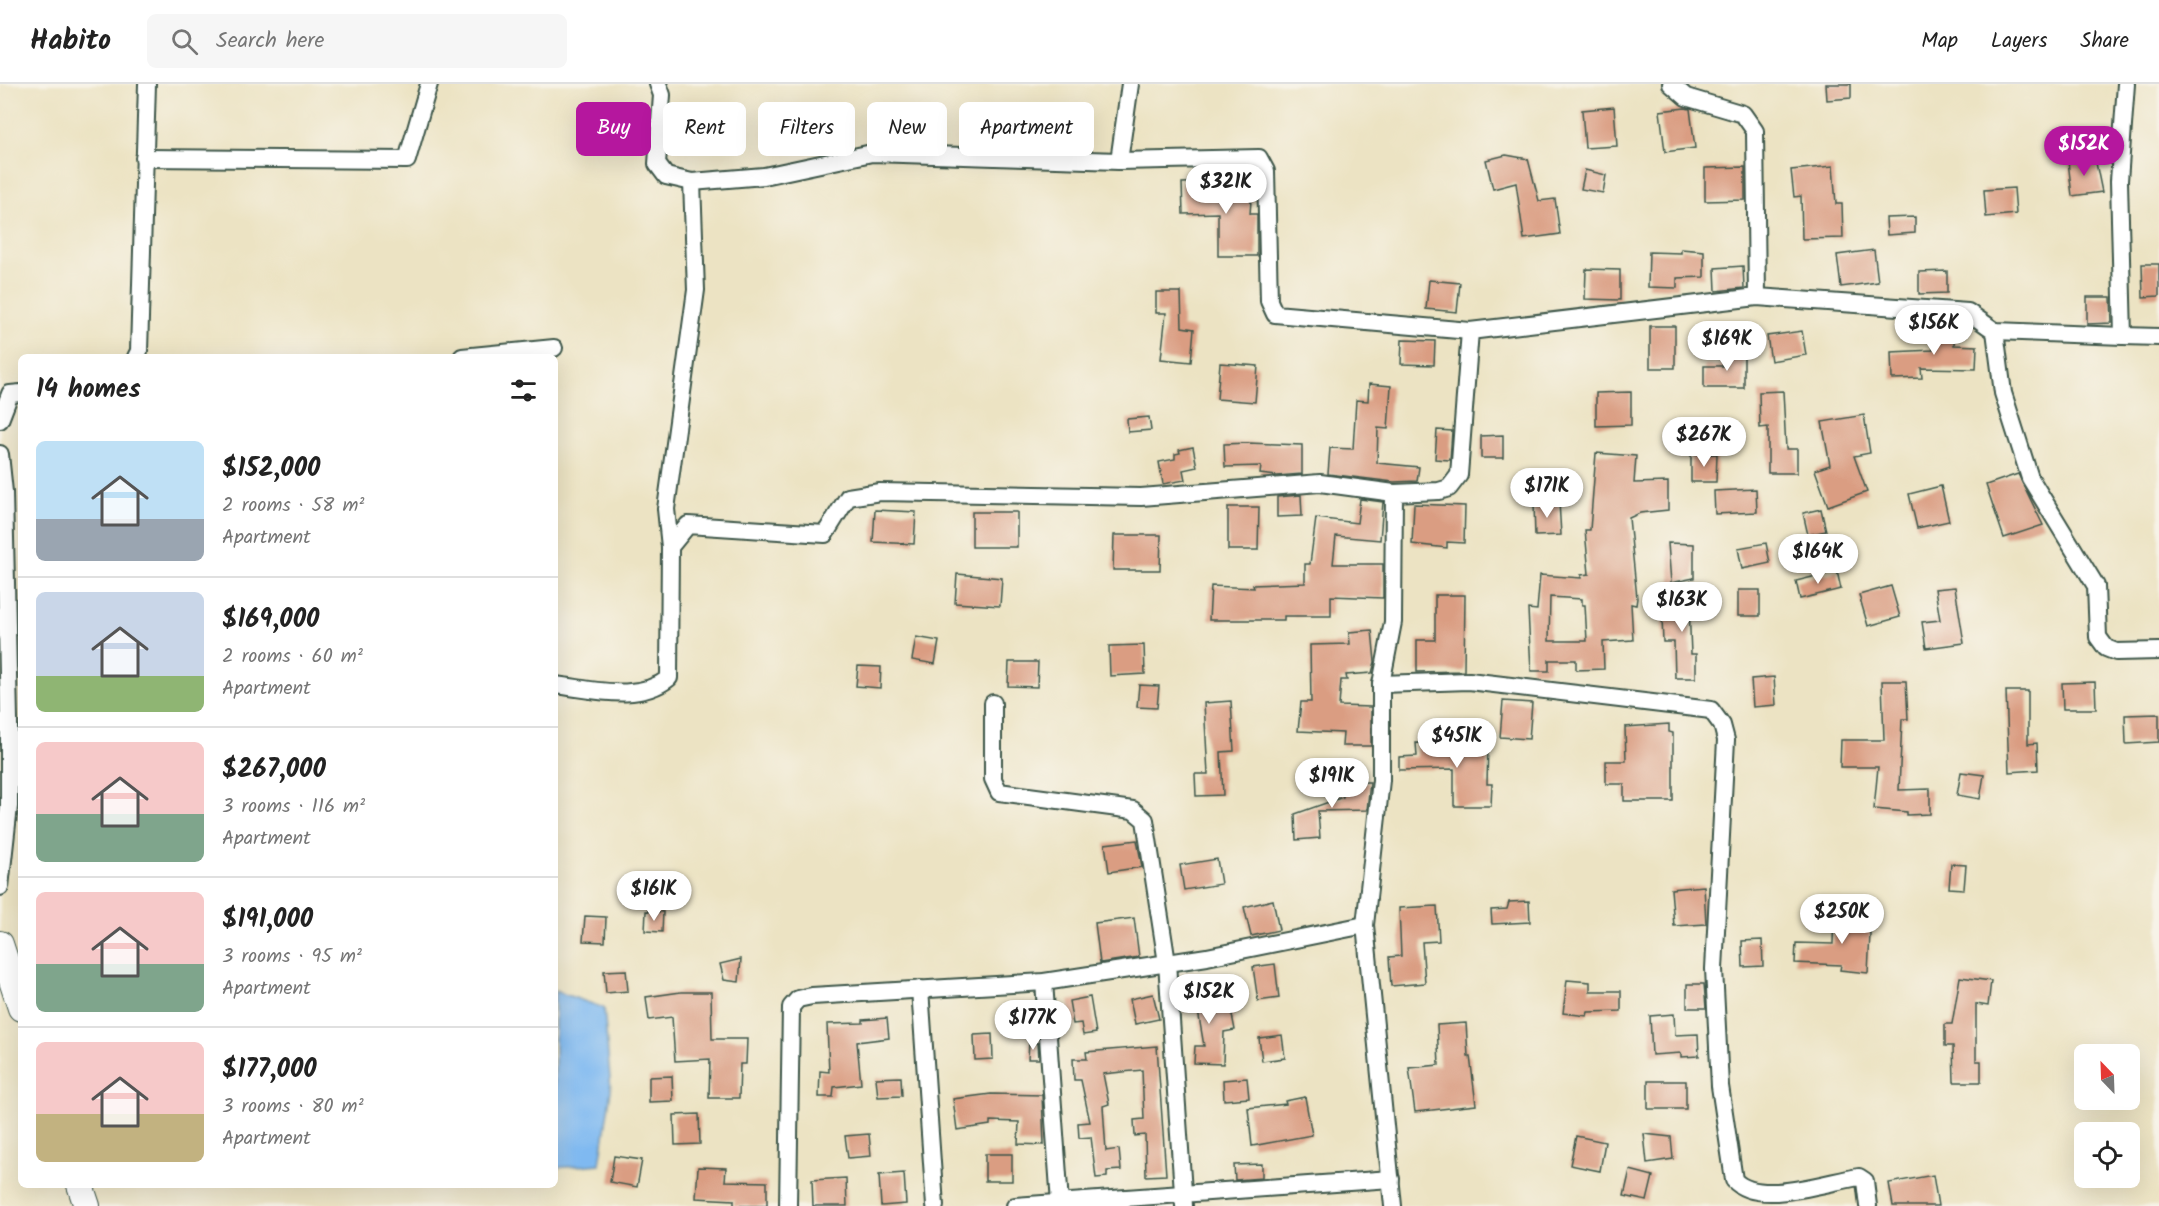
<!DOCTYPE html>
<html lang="en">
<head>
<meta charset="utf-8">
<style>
  :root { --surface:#fff; --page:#f6f6f6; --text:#222; --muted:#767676; --line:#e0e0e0; --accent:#b5179e }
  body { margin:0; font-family:Kalam,sans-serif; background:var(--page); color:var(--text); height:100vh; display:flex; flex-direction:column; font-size:22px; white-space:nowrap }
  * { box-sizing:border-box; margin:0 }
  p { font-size:20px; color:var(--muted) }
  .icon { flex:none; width:33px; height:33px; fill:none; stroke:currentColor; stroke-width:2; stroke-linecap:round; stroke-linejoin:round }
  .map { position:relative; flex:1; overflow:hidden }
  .side { position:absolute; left:18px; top:270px; width:540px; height:834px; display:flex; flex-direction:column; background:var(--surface); border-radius:9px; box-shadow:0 6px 24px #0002 }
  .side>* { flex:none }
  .top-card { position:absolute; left:576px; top:18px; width:570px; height:54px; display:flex; gap:12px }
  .needle { width:39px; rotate:337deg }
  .controls { position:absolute; left:2074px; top:960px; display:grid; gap:12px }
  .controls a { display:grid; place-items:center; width:66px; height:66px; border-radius:9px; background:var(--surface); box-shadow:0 6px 24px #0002; font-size:30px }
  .price { position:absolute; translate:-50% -51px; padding:0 14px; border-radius:21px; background:#fff; color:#222; font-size:20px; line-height:39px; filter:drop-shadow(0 2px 3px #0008) }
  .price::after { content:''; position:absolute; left:50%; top:36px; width:18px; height:14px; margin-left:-9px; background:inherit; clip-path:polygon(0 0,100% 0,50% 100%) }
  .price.on { background:var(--accent); color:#fff }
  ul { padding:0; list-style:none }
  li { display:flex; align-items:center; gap:18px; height:150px; padding:0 18px }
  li+li { border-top:2px solid var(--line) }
  li span { display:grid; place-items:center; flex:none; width:168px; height:120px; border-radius:9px; color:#555 }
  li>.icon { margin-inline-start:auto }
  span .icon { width:72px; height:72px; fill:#fffc; stroke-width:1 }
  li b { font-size:26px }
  h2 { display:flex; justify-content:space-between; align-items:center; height:72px; padding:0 18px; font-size:26px }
  .chip { padding:0 21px; border-radius:9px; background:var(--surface); box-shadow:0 6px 24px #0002; font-size:21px; line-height:54px }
  .chip.on { background:var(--accent); color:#fff }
  header { display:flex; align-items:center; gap:36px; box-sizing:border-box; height:84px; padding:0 30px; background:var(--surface); border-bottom:2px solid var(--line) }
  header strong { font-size:28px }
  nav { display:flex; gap:33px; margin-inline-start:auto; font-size:21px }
  .search { width:420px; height:54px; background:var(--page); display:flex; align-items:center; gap:15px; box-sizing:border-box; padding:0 21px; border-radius:9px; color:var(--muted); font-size:22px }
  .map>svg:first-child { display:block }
  .water { fill:#7fb9f1; stroke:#4f7b92; stroke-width:1.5 }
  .building { fill:#da9d82; fill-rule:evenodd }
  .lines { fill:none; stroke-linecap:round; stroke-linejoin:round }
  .minor-casing { stroke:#3e5649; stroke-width:20 }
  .primary-casing { stroke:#3e5649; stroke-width:28 }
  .minor { stroke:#fff; stroke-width:16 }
  .primary { stroke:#fff; stroke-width:26 }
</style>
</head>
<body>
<header>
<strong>Habito</strong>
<div class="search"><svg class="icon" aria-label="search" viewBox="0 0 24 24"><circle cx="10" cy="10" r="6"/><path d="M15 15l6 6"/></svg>Search here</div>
<nav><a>Map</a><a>Layers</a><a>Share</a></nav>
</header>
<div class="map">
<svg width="2159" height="1122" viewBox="0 0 2159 1122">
  <rect width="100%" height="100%" fill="#f7f3e8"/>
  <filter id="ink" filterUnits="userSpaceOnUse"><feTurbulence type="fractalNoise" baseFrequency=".0167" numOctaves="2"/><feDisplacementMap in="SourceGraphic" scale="12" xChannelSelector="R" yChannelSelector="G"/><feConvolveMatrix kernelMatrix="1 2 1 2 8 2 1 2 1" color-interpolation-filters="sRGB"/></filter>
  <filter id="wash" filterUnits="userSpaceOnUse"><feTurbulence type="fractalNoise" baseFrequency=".008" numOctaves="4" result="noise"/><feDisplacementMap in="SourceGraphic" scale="24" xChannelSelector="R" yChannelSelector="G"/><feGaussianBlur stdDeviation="1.35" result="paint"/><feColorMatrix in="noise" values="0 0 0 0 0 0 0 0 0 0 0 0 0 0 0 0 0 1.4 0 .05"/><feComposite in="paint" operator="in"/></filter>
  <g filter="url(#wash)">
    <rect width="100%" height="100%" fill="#ece3c3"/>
    <polygon class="water" points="555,907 604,924 611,1006 600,1080 555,1084"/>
    <g id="blocks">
      <g class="building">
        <polygon points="1826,0 1851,0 1851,14 1827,16"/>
        <polygon points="1614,23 1617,62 1585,64 1582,26"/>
        <polygon points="1685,24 1690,25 1695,64 1665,68 1660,27"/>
        <polygon points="1506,71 1528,75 1539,117 1555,115 1560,150 1524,155 1516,99 1493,105 1486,76"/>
        <polygon points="2095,74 2102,108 2072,112 2068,77"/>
        <polygon points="1833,82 1836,120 1842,120 1843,154 1802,155 1801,112 1794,113 1791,86"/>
        <polygon points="1745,83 1745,116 1705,117 1705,84"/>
        <polygon points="1585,86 1606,91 1603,109 1581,105"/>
        <polygon points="1213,98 1252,102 1250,130 1257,130 1257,172 1218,172 1218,129 1183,130 1182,99"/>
        <polygon points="2014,104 2016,130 1986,133 1984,106"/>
        <polygon points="1915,133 1915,149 1887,151 1886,134"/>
        <polygon points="1681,165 1704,167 1704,193 1677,194 1677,204 1648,203 1649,168 1681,169"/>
        <polygon points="1874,166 1878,198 1841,203 1837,171"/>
        <polygon points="2142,180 2159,180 2159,212 2143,213"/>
        <polygon points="1743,182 1744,204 1716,207 1715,184"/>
        <polygon points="1586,185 1620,186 1620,216 1585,215"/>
        <polygon points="1947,187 1947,209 1919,210 1919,188"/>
        <polygon points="1429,196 1460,199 1457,228 1426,225"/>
        <polygon points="1156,208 1181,208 1182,243 1194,245 1191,278 1161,275 1166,229 1156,229"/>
        <polygon points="2087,213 2111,213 2112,239 2087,240"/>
        <rect x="1650" y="242" width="25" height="42"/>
        <polygon points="1934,242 1955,242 1954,261 1977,262 1976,285 1921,284 1922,294 1892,295 1891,268 1933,266"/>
        <polygon points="1802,247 1806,271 1771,277 1767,252"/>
        <polygon points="1402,256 1435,257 1434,281 1401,280"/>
        <polygon points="1723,267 1744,267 1744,304 1704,304 1704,282 1723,282"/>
        <polygon points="1220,279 1258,282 1255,318 1217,315"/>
        <polygon points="1369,300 1391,302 1388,345 1378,344 1377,379 1419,383 1417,397 1394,398 1328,390 1330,364 1353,365 1356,316 1368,317"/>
        <polygon points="1783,307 1786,365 1797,365 1797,389 1768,389 1768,343 1760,344 1759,308"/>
        <polygon points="1631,308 1631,341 1596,342 1596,309"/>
        <polygon points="1864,331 1870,369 1854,372 1867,408 1828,422 1815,386 1830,381 1822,338"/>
        <polygon points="1149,333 1151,346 1128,348 1127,335"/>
        <polygon points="1437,346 1452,347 1450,376 1435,375"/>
        <polygon points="1503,351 1503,374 1481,374 1481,352"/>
        <polygon points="1248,359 1302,361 1302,390 1277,392 1260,390 1261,382 1225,383 1224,360"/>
        <polygon points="1193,363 1197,383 1183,386 1185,396 1163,400 1159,378 1175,375 1175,370 1180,369 1179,366"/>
        <path d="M1596,369L1636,372L1634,399L1668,398V426L1640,429L1629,434L1637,514L1636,521L1631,520L1633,556L1603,558L1604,585L1576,586V576H1549V587H1531L1528,525L1537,526L1540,491L1581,494V491L1589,490L1585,446H1590ZM1550,513L1582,515V521H1585L1587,557H1549Z"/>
        <polygon points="1691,370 1717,370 1716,398 1691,398"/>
        <polygon points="2018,390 2043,441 2004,454 1986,401"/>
        <polygon points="1941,402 1949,437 1917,444 1909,410"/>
        <polygon points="1756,405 1757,428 1715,430 1714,407"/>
        <polygon points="1301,411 1302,432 1277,433 1277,413"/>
        <polygon points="1360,415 1383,418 1380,456 1336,452 1333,480 1383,480 1383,514 1331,512 1331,532 1284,532 1284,536 1209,536 1211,502 1254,504 1253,501 1305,499 1305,480 1310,480 1316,434 1357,439"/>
        <polygon points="1559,418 1561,451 1535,452 1534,419"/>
        <polygon points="1414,420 1465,422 1464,459 1447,458 1447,464 1412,460"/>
        <polygon points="1228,423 1259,423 1258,466 1228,466"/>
        <polygon points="1821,425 1826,447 1808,451 1803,429"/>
        <polygon points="875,426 916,428 914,460 873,458"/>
        <rect x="972" y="428" width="45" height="35"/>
        <polygon points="1114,451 1161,451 1160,486 1113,486"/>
        <polygon points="1668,459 1694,460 1694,494 1671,499"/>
        <polygon points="1766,459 1770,479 1742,485 1738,464"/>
        <polygon points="1837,487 1841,505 1800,515 1796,497"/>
        <polygon points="957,490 1002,494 1000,522 955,519"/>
        <polygon points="1891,502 1900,533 1868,542 1859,511"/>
        <polygon points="1955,503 1964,559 1926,564 1922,538 1940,536 1935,505"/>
        <rect x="1738" y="506" width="22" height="26"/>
        <polygon points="1671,507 1700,507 1700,521 1689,522 1691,570 1696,570 1696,594 1675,594 1674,558 1663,558 1662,534 1673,533"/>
        <polygon points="1435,511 1465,511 1464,587 1417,588 1417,556 1435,556"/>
        <polygon points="1372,546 1375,578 1372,589 1346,591 1347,596 1341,596 1339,622 1371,623 1371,662 1342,662 1343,649 1298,647 1301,618 1311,618 1310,561 1350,560 1349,548"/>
        <polygon points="916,553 939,557 935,580 912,576"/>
        <polygon points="1144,561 1145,590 1110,592 1109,562"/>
        <polygon points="1009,578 1038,578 1037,603 1008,602"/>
        <polygon points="858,582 881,583 880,604 856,602"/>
        <polygon points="1774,593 1776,621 1753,623 1751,595"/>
        <polygon points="1882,597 1906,597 1908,635 1902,635 1899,706 1930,705 1930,730 1907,731 1907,728 1874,725 1878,683 1840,683 1841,656 1884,656"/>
        <polygon points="2095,598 2096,625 2063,625 2062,599"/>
        <polygon points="1139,601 1159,602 1157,624 1137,623"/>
        <polygon points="2006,607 2028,607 2028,660 2037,659 2038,686 2009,688"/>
        <polygon points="1231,617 1234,667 1221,668 1223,711 1196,712 1195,690 1208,690 1204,619"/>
        <polygon points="1503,617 1532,619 1529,655 1500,653"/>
        <polygon points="2159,630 2159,658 2126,660 2125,631"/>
        <polygon points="1669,640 1669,648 1673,649 1673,717 1624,717 1624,700 1606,700 1606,677 1626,677 1625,643"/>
        <polygon points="1416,659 1488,661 1487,700 1492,700 1491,722 1454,722 1454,685 1399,686 1399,673 1417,672"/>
        <polygon points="1961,688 1984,691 1980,715 1957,711"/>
        <polygon points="1342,698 1370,698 1367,726 1318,727 1320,754 1296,756 1295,730 1343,713"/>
        <polygon points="1137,756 1142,783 1109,788 1105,760"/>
        <polygon points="1217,775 1221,800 1184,806 1180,781"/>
        <polygon points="1951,780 1966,781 1964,805 1949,804"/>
        <polygon points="1704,802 1706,840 1674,842 1671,805"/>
        <polygon points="1273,816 1279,846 1251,852 1244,823"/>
        <polygon points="1529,817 1530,838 1492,840 1491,826 1507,825 1509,818"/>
        <polygon points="1437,822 1439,857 1422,858 1425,899 1391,902 1389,873 1401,872 1399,824"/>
        <polygon points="646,827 663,828 662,848 645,847"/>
        <polygon points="1834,829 1871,830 1868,889 1840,886 1841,881 1795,879 1796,859 1833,860"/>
        <polygon points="585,832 606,833 605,858 583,857"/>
        <polygon points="1134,834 1139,873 1100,879 1095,839"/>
        <polygon points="1762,856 1763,882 1743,883 1742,857"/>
        <polygon points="741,875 739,898 724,896 720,880"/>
        <polygon points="1275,880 1279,914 1258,917 1253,883"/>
        <polygon points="626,886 628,907 606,909 604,887"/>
        <polygon points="1960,893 1991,897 1988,922 1976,920 1976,977 1981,977 1981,998 1954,998 1953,962 1945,962 1945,940 1952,940"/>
        <polygon points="1208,896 1212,929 1231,926 1235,946 1224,948 1223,980 1194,979 1195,962 1204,962 1196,915 1187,916 1185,899"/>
        <polygon points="1567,896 1590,898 1590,907 1621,907 1621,927 1588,928 1587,932 1563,929"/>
        <polygon points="1687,900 1704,900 1706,924 1687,924"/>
        <polygon points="681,908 711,908 712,955 747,955 746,980 740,980 739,1014 709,1014 710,975 675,977 672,933 649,936 646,913"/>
        <polygon points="1153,910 1159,935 1135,940 1130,915"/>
        <polygon points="1090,913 1096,949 1083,951 1081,939 1073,940 1069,917"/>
        <polygon points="1674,930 1675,951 1698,950 1699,972 1681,973 1681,969 1652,971 1650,932"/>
        <polygon points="887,934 889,954 857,958 861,1000 834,1003 833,1013 819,1013 820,987 829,988 827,940 863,939 863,936"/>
        <polygon points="1466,939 1468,972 1470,972 1476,1021 1415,1028 1409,984 1439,981 1437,941"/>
        <polygon points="992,950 993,975 975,976 974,951"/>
        <polygon points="1282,951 1285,974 1262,977 1259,954"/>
        <polygon points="1029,958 1038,959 1039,975 1028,975"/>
        <polygon points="1157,962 1166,1091 1146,1092 1145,1051 1135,1052 1134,1036 1144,1035 1142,986 1103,990 1109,1020 1103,1022 1106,1067 1119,1065 1121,1086 1107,1087 1107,1093 1096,1094 1091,1053 1079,1054 1078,1039 1090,1038 1081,996 1074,996 1073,975 1087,975 1086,968"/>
        <polygon points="672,992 673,1017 649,1018 649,993"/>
        <polygon points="901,993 902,1012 878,1013 876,994"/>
        <polygon points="1247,994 1249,1014 1224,1016 1223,996"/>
        <rect x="1648" y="997" width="38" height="28"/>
        <polygon points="991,1010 1042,1011 1044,1061 1018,1060 1019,1038 990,1037 990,1041 957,1046 953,1015"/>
        <polygon points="1305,1013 1312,1051 1252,1062 1248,1024 1286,1020 1285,1017"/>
        <polygon points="699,1030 700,1060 675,1061 674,1031"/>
        <polygon points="869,1050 871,1072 848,1074 845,1052"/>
        <polygon points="1644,1050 1671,1053 1673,1075 1647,1079"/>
        <polygon points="1576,1052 1605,1058 1600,1087 1570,1081"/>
        <rect x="985" y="1070" width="27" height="27"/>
        <polygon points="614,1072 642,1076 637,1103 610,1098"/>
        <polygon points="1262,1080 1262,1094 1235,1096 1234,1081"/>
        <polygon points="698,1083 726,1084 725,1097 767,1098 767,1122 734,1122 734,1116 696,1114"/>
        <polygon points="1630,1086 1653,1092 1647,1117 1624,1112"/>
        <polygon points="904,1089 906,1120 881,1122 879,1091"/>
        <polygon points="1933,1091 1938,1122 1893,1122 1889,1099"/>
        <polygon points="846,1094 847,1122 813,1122 812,1096"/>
      </g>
    </g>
  </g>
  <g filter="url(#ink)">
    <use href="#blocks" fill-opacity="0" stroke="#3e5649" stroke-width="1.5"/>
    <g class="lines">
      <g class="minor-casing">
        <g id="minor">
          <polyline points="658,0 662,11 657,80 666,92 692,98 764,92 872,69 1119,77 1259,74 1266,87 1269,217 1275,230 1470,247"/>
          <polyline points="1671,0 1686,13 1743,30 1755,47 1757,213"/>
          <polyline points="144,74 407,76 429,0"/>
          <polyline points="1119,77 1130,0"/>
          <polyline points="1995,247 2003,309 2030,394 2096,502 2098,553 2106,564 2116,568 2159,567"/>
          <polyline points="2123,252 2159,253"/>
          <polyline points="136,273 139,267 147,0"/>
          <polyline points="462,273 554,264"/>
          <polyline points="0,336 10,310 21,309"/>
          <polyline points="0,370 4,408 9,635 9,722 0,803"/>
          <polyline points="670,463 666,425 696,206 692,98"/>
          <path d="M1381,600L1469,597L1711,626L1722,641L1726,656L1714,885L1720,1002L1734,1096C1758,1122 1822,1099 1859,1093L1865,1097L1868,1122"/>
          <path d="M555,601C592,605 638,619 669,594L670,463L688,441L825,450L848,413L880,408L1141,413L1320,399L1394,409"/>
          <polyline points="993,619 993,695 999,708 1133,726 1145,736 1167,879 1184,1122"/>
          <polyline points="1044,898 1060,1119"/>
          <polyline points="920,905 935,1122"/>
          <polyline points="788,1122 791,923 798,915 812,912 1044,898 1207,873 1365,841"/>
          <polyline points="1015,1122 1391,1095"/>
          <polyline points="1393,1122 1365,841 1381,696 1381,600 1393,538 1394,409 1439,407 1449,404 1459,391 1470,247 1757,213 1968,228 1995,247 2123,252 2119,97 2126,0"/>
        </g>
      </g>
      <g class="primary-casing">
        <g id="primary">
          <polyline points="0,860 21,924"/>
          <polyline points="80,1101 87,1122"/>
        </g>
      </g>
      <use href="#minor" class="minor"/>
      <use href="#primary" class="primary"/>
    </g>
  </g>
</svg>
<div class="controls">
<a><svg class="needle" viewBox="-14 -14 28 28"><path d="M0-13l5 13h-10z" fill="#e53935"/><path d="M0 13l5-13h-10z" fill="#767676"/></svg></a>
<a><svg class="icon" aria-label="locate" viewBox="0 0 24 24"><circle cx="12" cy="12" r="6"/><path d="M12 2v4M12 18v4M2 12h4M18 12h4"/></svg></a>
</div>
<b class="price on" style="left:2084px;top:93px">$152K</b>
<b class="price" style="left:1226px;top:131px">$321K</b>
<b class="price" style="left:1934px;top:272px">$156K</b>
<b class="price" style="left:1727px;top:288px">$169K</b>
<b class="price" style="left:1704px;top:384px">$267K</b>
<b class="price" style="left:1547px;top:435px">$171K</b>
<b class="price" style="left:1818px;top:501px">$164K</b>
<b class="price" style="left:1682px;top:549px">$163K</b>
<b class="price" style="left:1457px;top:685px">$451K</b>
<b class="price" style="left:1332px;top:725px">$191K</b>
<b class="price" style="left:654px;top:838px">$161K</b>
<b class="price" style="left:1842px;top:861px">$250K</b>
<b class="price" style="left:1209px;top:941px">$152K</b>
<b class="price" style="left:1033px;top:967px">$177K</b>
<div class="top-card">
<a class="chip on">Buy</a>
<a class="chip">Rent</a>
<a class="chip">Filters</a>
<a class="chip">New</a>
<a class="chip">Apartment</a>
</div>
<section class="side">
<h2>14 homes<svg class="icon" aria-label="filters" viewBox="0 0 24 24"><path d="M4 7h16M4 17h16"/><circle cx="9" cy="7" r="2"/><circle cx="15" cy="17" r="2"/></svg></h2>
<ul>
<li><span style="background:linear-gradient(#bfe0f5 65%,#9aa5b1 0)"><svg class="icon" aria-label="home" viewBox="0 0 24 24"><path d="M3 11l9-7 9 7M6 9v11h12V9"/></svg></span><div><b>$152,000</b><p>2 rooms · 58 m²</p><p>Apartment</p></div></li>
<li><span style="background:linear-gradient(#c9d6e8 70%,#8fb573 0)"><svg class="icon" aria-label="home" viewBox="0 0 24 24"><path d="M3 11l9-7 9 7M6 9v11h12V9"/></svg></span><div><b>$169,000</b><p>2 rooms · 60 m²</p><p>Apartment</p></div></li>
<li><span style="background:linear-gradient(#f6c9c9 60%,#7fa58c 0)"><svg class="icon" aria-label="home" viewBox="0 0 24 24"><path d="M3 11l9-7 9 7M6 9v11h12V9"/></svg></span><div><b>$267,000</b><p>3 rooms · 116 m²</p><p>Apartment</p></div></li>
<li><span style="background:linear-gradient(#f6c9c9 60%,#7fa58c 0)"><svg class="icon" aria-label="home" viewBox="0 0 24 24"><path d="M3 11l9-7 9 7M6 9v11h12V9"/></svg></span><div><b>$191,000</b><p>3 rooms · 95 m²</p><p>Apartment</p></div></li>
<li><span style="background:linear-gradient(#f6c9c9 60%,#c2b280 0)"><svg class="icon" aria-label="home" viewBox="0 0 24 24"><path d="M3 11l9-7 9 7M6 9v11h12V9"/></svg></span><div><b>$177,000</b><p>3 rooms · 80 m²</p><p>Apartment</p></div></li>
</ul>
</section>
</div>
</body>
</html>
